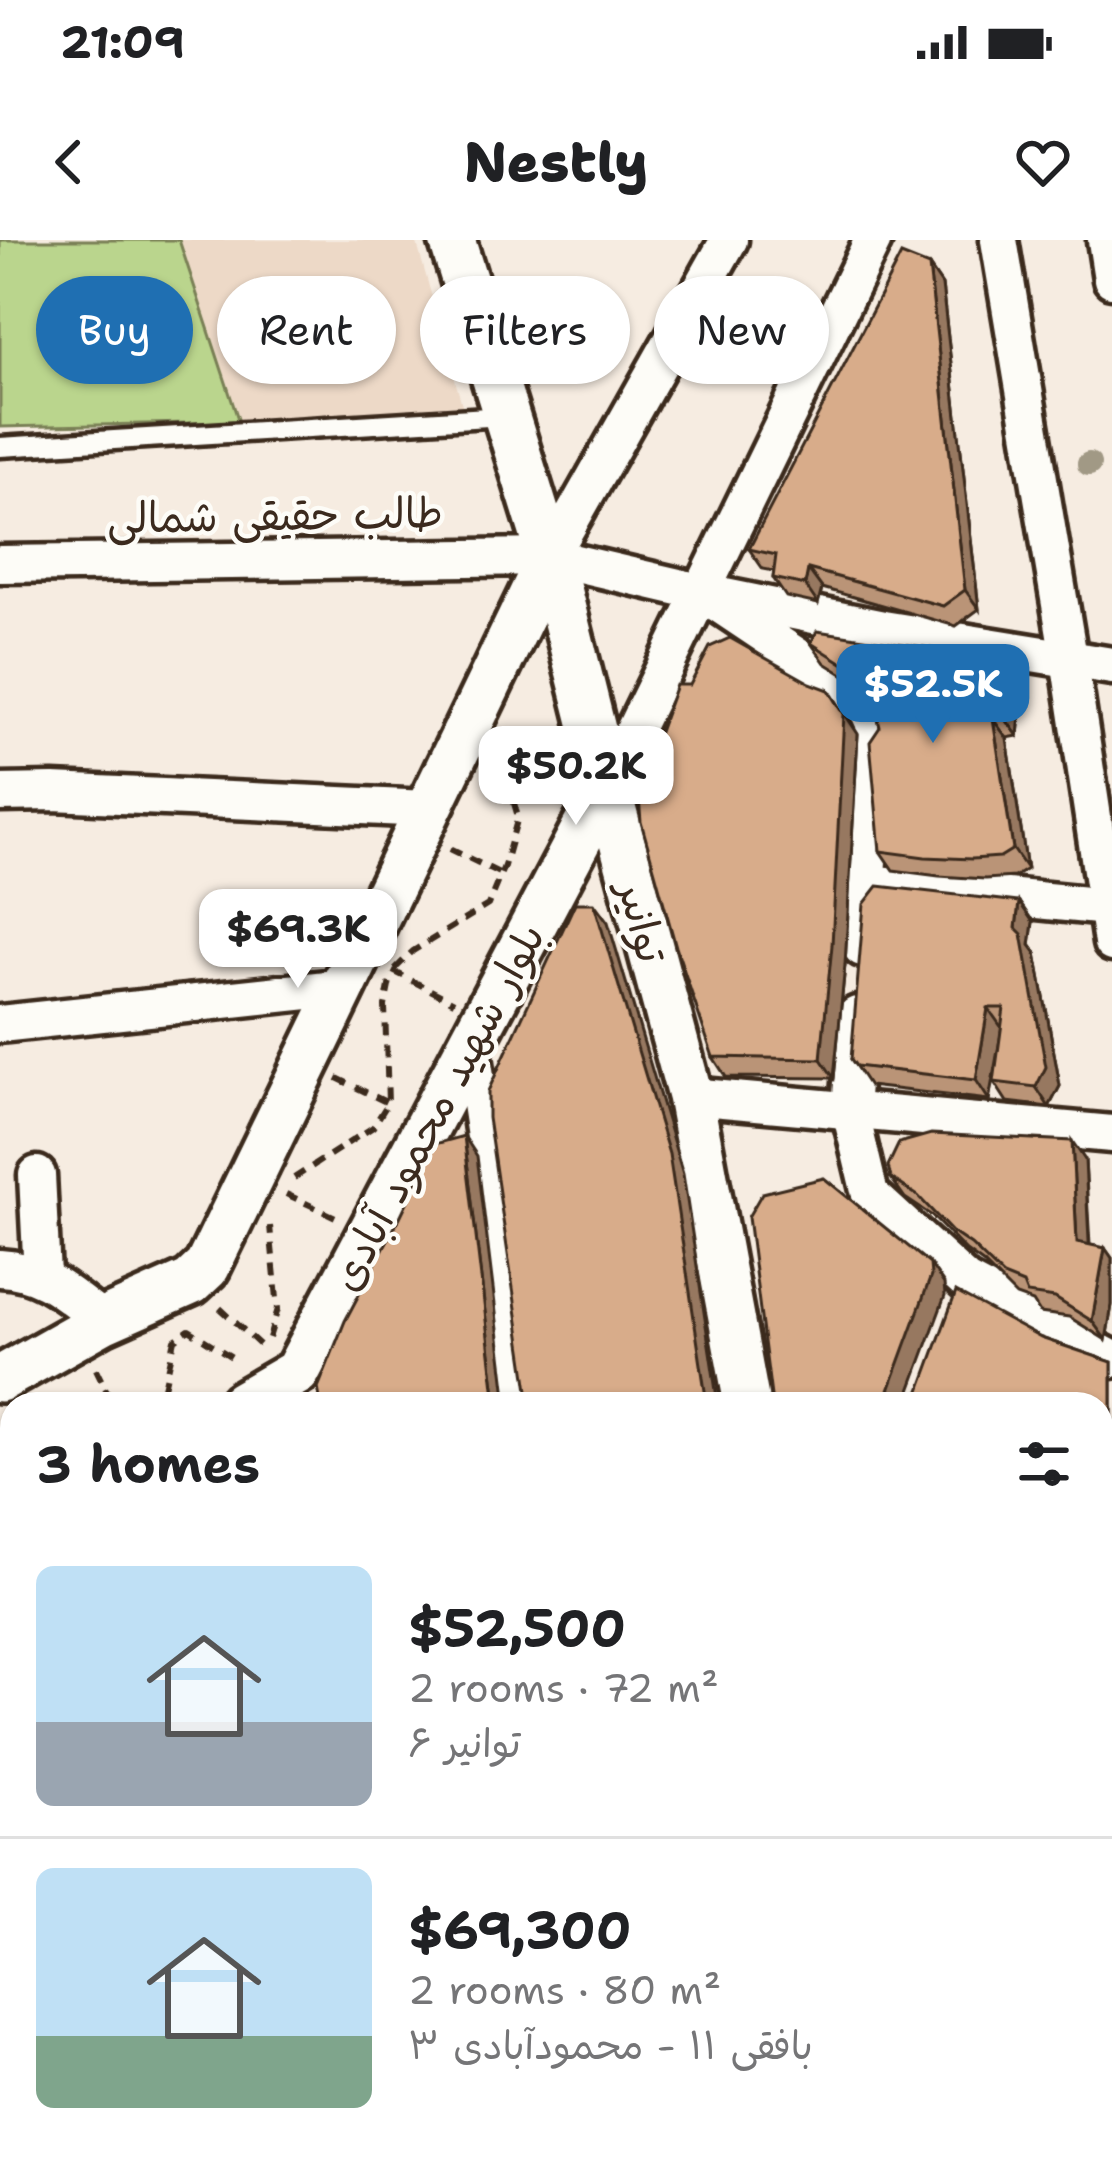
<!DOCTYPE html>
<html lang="en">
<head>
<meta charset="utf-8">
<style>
  :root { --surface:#fff; --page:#f6f6f6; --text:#202124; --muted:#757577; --line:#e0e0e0; --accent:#1f6fb2 }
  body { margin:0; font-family:"Shantell Sans","Playpen Sans Arabic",sans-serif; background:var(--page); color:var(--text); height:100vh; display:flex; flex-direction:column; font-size:45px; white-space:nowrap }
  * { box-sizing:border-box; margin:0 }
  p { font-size:39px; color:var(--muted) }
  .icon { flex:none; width:66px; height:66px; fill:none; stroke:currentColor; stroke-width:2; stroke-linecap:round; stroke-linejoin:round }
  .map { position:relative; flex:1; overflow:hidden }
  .side { position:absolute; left:0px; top:1152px; width:1113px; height:771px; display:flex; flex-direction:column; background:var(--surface); border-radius:36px 36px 0 0; box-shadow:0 3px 9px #0004 }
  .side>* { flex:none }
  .hud { position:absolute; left:36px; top:36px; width:1041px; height:108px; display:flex; gap:24px }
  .price { position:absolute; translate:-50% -102px; padding:0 27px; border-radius:24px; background:#fff; color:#222; font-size:39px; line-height:78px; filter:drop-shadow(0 3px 6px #0008) }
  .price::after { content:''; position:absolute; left:50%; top:72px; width:36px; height:27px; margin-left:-18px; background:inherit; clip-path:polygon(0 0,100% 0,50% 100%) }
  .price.on { background:var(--accent); color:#fff }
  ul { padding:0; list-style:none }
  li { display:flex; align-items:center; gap:36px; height:300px; padding:0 36px }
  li+li { border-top:3px solid var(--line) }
  li span { display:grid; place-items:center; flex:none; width:336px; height:240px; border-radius:18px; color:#555 }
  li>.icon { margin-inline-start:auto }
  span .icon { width:144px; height:144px; fill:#fffc; stroke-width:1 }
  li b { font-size:51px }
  h2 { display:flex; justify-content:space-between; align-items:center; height:144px; padding:0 36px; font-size:51px }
  .pill { padding:0 42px; border-radius:54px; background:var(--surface); box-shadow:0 3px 9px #0004; font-size:42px; line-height:108px }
  .pill.on { background:var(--accent); color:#fff }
  .status { display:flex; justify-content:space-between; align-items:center; height:84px; padding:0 60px; background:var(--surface); direction:ltr }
  .status svg { height:33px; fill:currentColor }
  header { display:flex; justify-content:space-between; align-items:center; height:156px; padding:0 36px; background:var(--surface); font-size:54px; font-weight:800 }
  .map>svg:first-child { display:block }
  .built { fill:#edd9c7 }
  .green { fill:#bad58d; stroke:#7a8056; stroke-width:3 }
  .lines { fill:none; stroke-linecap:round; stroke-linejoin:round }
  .service-casing { stroke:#3b2a1e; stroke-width:27 }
  .minor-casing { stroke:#3b2a1e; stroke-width:45 }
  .tertiary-casing { stroke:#3b2a1e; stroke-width:54 }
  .path { stroke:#3b2a1e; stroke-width:6; stroke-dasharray:12 9; stroke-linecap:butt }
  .service { stroke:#fdfcf7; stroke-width:18 }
  .minor { stroke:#fdfcf7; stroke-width:36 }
  .tertiary { stroke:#fdfcf7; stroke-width:45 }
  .tree { fill:#a19985 }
  .wall { fill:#ba9477; stroke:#3b2a1e; stroke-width:3 }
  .shaded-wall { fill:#977861; stroke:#3b2a1e; stroke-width:3 }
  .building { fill:#d8ac8a; stroke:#3b2a1e; stroke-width:3 }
  .labels { text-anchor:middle; stroke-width:9; stroke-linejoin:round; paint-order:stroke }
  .street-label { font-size:42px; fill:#3b2a1e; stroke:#fdfcf7 }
</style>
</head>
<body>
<div class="status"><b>21:09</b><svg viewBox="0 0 49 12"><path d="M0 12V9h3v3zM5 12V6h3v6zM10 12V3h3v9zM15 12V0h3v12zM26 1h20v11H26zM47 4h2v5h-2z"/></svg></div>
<header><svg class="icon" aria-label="back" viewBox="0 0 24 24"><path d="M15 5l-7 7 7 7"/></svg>Nestly<svg class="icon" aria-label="heart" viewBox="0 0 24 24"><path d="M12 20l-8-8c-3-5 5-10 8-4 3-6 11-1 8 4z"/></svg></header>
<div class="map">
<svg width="1112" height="1921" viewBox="0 0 1112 1921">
  <rect width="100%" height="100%" fill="#f6ece1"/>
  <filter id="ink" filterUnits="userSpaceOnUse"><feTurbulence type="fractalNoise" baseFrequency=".00833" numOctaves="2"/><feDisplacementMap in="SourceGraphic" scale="24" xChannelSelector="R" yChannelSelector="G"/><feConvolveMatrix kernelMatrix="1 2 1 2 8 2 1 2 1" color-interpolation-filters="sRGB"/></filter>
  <g filter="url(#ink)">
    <polygon class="built" points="179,0 416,0 464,172 239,182"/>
    <polygon class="green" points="0,0 179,0 239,182 0,187"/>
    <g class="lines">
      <g class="service-casing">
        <polyline id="service" points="0,207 504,176"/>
      </g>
      <g class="minor-casing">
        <g id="minor">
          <polyline points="999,0 1069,418 1112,703"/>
          <polyline points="1106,0 1112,39"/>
          <polyline points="550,317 729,0"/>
          <polyline points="0,324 550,317 700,352 883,389 1112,426"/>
          <polyline points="719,364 864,461 874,483 875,519 862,708"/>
          <polyline points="607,546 873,0"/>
          <polyline points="0,553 53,552 428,569"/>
          <polyline points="866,643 1107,667"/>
          <polyline points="857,775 850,870 870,954 966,1042 1112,1119"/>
          <polyline points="0,784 345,747"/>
          <polyline points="471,803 525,1164"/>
          <polyline points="690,856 1112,894"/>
          <polyline points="37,935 42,1036"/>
          <path d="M0,1028C45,1030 69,1056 103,1081"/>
          <polyline points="1101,1267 1112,1264"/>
          <polyline points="0,1493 12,1491"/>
          <polyline points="1101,1590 1112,1592"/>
          <polyline points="1101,1745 1112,1649"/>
          <polyline points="323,1911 324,1921"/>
          <polyline points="577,1911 577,1921"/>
          <polyline points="77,1921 81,1911"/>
        </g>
      </g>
      <g class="tertiary-casing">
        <g id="tertiary">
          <polyline points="452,0 550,317 607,546 690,856 747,1164"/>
          <path d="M0,1139L103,1081L191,1042L207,1027C323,791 435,554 550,317"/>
          <polyline points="242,1164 297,1132 607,546"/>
          <polyline points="0,1306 12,1299"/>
          <polyline points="823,1911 823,1921"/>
        </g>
      </g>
      <g class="path">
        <polyline points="450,609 501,634"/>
        <polyline points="395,729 413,711 488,665 504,626 518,577 499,511"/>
        <polyline points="393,731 454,762"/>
        <polyline points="337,838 388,863"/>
        <polyline points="294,938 373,887 388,863 385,766 390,741"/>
        <polyline points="286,954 340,979"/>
        <polyline points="220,1068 263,1108"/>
        <polyline points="269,1098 278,1069 270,986"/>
        <polyline points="96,1129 113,1164"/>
        <polyline points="150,1164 163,1152 175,1100 189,1090 238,1121"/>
        <polyline points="0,1203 12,1202"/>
        <polyline points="0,1226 12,1249"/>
      </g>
      <use href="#service" class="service"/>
      <use href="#minor" class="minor"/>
      <use href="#tertiary" class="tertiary"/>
    </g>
    <circle class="tree" cx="1089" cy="224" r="12"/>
    <g class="wall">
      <polygon points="929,26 942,45 979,369 956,386 822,348 818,364 786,357 773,338 774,331 763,329 749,309"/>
      <polygon points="811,403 1010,420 1023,440 1018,496 1007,498 1027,629 1014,637 985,639 939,636 893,630 880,611 880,487 872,455 870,451 825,423"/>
      <polygon points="858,494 845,725 834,838 726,837 713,817"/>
      <polygon points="1019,662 1033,682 1030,705 1036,713 1060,846 1049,867 1007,862 994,842 999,804 989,860 869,846 851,819"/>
      <polygon points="1085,920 1090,1005 1105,1008 1112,1018 1112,1065 1106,1100 1069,1077 1040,1073 1033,1062 1016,1056 984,1024 966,1011 932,976 905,958 891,938"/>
      <polygon points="1041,1098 1112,1122 1112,1241 1101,1243 1101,1164"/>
      <polygon points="1112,1277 1112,1408 1101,1407 1101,1278"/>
      <polygon points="12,1339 12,1458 0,1460 0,1341"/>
      <polygon points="1101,1415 1112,1415 1112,1570 1101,1569"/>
      <polygon points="12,1504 12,1911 60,1911 56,1920 51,1921 1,1921 0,1919 0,1506"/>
    </g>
    <g class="shaded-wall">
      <polygon points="929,26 942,45 979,369 965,350"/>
      <polygon points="808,329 822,348 818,364 805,345"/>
      <polygon points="1010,420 1023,440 1018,496 1004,477"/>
      <polygon points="829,450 858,494 845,725 834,838 821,819"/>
      <polygon points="993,479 1007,498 1027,629 1013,609"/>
      <polygon points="1019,662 1033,682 1030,705 1036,713 1060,846 1049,867 1036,847 1016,688"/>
      <polygon points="594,663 608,682 683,934 718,1164 707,1164"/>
      <polygon points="988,768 1002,788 989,860 976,840"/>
      <polygon points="464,896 477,916 507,1164 496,1164"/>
      <polygon points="1072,901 1085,920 1090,1021 1077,1002"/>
      <polygon points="1105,1008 1112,1018 1112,1065 1106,1100 1092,1081"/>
      <polygon points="930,1024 944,1044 945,1056 905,1164 884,1164"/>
      <polygon points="50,1911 60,1911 56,1920"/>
      <polygon points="277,1911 290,1911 290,1921 278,1921"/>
      <rect x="526" y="1911" width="13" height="10"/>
      <polygon points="768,1911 780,1911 781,1921 768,1921"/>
      <polygon points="1044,1911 1060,1911 1059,1921 1042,1921"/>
    </g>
    <g class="building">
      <polygon points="901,15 929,26 965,350 943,366 808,329 805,345 773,338 776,315 749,309"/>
      <polygon points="817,391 1010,420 1004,477 993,479 1013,609 1000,617 972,619 925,617 880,611 870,502 880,487 872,455 860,434 811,403"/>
      <polygon points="730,398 810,443 829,450 844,474 832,705 821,819 713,817 676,707 641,582 639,557 648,522 676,445 690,445 710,407"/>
      <polygon points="878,646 1019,662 1016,688 1022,694 1046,827 1036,847 994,842 1004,768 988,768 976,840 856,826 851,819 864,664"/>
      <polygon points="575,663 594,663 669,914 707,1164 530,1164 488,878 488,851"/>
      <polygon points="931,894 1072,901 1077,1002 1105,1008 1092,1081 1055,1058 1027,1054 1023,1044 1003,1036 971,1005 952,992 918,956 891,938 888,926 899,903"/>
      <polygon points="464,896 496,1164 321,1164 318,1148 345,1081 400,977 435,904"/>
      <polygon points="824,938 930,1024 931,1036 884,1164 772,1164 748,977 762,953"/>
      <polygon points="956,1052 1041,1098 1112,1122 1112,1218 1101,1220 1101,1164 915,1164"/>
      <polygon points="1112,1277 1112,1389 1101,1389 1101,1278"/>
      <polygon points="12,1339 12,1436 0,1438 0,1341"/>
      <polygon points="1101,1415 1112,1415 1112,1552 1101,1551"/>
      <polygon points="12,1504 12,1905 0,1906 0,1506"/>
      <polygon points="1112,1671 1112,1921 1080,1921 1081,1911 1101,1911 1101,1735 1107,1736"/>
      <polygon points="99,1911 277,1911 278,1921 96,1921"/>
      <polygon points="325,1911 526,1911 526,1921 326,1921"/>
      <polygon points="583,1911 768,1911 768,1921 584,1921"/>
      <polygon points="850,1911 1044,1911 1042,1921 850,1921"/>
    </g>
  </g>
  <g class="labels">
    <g class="street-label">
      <text transform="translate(275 275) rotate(-1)" y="15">طالب حقیقی شمالی</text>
      <text transform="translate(643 682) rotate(75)" y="15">توانیر</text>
      <text transform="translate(437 867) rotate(-62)" y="15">بلوار شهید محمود آبادی</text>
    </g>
  </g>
</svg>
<b class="price on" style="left:933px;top:506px">$52.5K</b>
<b class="price" style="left:576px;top:588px">$50.2K</b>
<b class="price" style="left:298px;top:751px">$69.3K</b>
<div class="hud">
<a class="pill on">Buy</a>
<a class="pill">Rent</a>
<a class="pill">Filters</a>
<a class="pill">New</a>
</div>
<section class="side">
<h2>3 homes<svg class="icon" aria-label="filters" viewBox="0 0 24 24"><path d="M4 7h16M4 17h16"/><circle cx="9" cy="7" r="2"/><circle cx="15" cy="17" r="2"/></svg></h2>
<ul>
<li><span style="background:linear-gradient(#bfe0f5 65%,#9aa5b1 0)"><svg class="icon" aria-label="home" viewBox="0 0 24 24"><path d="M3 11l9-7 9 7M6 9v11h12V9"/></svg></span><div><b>$52,500</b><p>2 rooms · 72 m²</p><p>توانیر ۶</p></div></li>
<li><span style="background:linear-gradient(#bfe0f5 70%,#7fa58c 0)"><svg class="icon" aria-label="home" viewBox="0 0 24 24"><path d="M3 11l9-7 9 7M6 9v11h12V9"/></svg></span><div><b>$69,300</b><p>2 rooms · 80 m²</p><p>بافقی ۱۱ - محمودآبادی ۳</p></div></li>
</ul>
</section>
</div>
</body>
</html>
